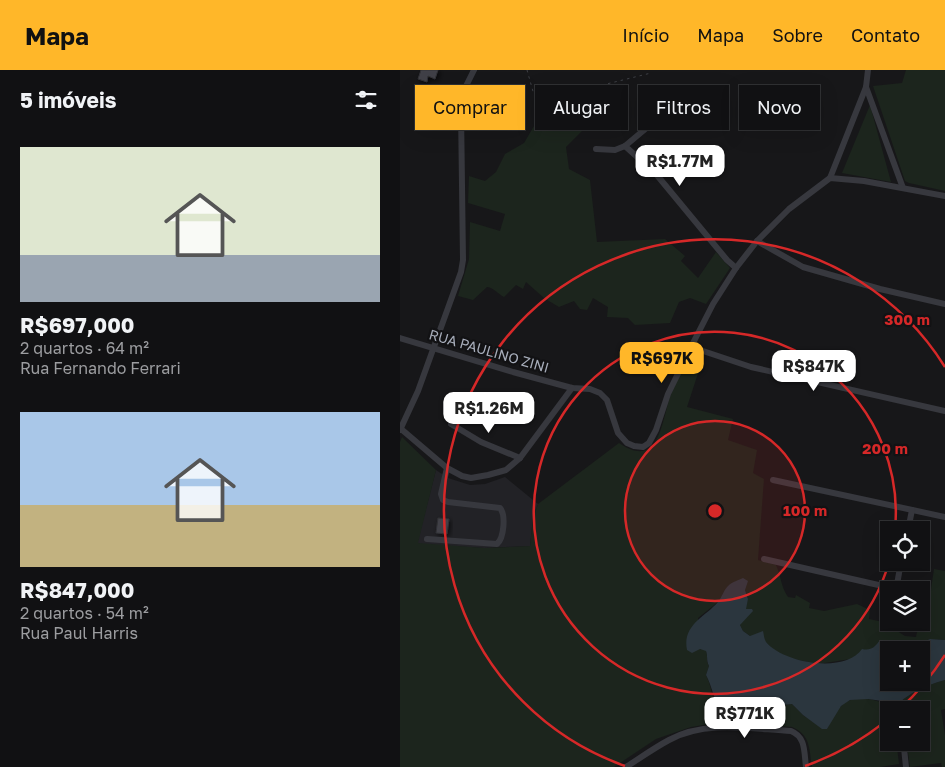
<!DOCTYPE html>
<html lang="pt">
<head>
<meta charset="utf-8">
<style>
  :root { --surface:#111113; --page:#1a1a1c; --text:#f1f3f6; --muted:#9c9da0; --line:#303133; --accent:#ffb729 }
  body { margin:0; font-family:"Golos Text",sans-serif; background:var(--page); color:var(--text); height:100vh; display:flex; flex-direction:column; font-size:19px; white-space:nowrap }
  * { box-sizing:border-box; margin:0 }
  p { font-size:16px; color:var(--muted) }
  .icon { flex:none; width:28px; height:28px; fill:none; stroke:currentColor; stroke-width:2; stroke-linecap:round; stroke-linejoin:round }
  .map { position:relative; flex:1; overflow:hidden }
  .side { display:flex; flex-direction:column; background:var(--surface); width:400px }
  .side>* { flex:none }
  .banner { position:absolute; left:15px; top:15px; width:455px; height:45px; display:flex; gap:10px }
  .controls { position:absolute; left:480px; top:451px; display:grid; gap:10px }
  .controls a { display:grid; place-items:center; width:50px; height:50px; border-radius:0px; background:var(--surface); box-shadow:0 5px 20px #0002,0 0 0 1px var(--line); font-size:25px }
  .price { position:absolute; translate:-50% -42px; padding:0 11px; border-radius:10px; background:#fff; color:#222; font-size:16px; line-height:32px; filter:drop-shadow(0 1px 2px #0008) }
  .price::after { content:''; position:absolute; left:50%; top:30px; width:15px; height:11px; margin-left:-8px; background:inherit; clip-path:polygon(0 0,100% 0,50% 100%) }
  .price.selected { background:var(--accent); color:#111 }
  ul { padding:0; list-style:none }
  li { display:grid; align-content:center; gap:10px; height:265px; padding:0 20px }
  li span { display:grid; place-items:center; height:155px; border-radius:0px; color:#555 }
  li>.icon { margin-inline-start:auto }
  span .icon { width:90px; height:90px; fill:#fffc; stroke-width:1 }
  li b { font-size:21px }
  h2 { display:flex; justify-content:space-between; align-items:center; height:60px; padding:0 20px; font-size:21px }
  .pill { padding:0 18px; border-radius:0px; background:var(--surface); box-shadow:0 5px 20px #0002,0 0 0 1px var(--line); font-size:18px; line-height:45px }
  .pill.selected { background:var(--accent); color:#111 }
  header { display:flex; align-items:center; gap:30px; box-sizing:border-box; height:70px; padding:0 25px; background:var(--accent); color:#111 }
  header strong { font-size:24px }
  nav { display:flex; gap:28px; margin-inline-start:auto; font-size:18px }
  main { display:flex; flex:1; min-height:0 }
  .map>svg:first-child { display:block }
  .built { fill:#222226 }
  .green { fill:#1c251d; fill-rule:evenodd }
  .water { fill:#2b363e; fill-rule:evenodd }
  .building { fill:#404146; stroke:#303035; filter:url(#shadow) }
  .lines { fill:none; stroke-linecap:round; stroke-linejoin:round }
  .path { stroke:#3d3f45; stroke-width:1; stroke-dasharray:2.5 4; stroke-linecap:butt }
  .minor { stroke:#37383e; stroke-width:6 }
  .ring { fill:none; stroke:#d62828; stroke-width:2.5 }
  .labels { text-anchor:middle; stroke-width:4.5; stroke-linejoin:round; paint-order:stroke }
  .street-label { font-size:14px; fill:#a7adba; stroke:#121214 }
  .centre { fill:#d62828; stroke:#121214; stroke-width:2.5 }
  .ring-label { font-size:15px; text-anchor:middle; font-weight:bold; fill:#d62828; stroke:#121214; stroke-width:4.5; stroke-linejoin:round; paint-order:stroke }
</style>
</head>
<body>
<header>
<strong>Mapa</strong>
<nav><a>Início</a><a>Mapa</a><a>Sobre</a><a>Contato</a></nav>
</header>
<main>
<section class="side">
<h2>5 imóveis<svg class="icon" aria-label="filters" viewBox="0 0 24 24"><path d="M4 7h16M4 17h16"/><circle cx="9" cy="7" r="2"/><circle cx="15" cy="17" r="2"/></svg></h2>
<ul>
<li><span style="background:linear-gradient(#dfe7d0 70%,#9aa5b1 0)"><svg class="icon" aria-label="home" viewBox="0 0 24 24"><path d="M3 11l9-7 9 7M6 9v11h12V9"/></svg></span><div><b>R$697,000</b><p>2 quartos · 64 m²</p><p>Rua Fernando Ferrari</p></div></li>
<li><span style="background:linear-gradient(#a9c7e8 60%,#c2b280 0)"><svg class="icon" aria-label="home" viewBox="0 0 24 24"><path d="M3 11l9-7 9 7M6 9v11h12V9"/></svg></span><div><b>R$847,000</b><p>2 quartos · 54 m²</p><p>Rua Paul Harris</p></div></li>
</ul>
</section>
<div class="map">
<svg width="545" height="697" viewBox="0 0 545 697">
  <defs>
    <filter id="shadow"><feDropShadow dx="2" dy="2" stdDeviation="2.5" flood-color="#0009"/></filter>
  </defs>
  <rect width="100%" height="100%" fill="#171719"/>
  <polygon class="built" points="36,400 48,408 70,415 85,414 105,407 138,434 133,448 130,476 84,478 17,474"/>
  <g class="green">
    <polygon points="506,0 545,0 545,121 509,113 505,111 473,16 502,13"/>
    <path d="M167,27L177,36L182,61L166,77L169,99L190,110L197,172L265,169L285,186L281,191L298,208L316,182L330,198L306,234L290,228L279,232L270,253L235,255L228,248L207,247L208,237L193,228L187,240L180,239L174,231L159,237L144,228L126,212L123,219L116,215L104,227C98,224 94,218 87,217L73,230L58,226L69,189L70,152L100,161L105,144L68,133L69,106L85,111L96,102L105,84L124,73L134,56V34L137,31L146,32Z"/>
    <polygon points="470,35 491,112 442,103"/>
    <path d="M292,280L304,285L287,337L333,349L328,370L357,380L353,403L364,409L358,490L376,495C382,508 380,515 388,527L395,528L396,525L410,533L409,538L424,541L457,534L470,540L469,549L483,552L505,566L516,567L519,553L526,552L534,499L545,501V570L530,569L503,580L475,577L451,589L418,594L389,588L374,580L364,571L350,566L343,561L340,555L348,529L345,520L329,515L318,532L298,548L300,579L306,580C308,586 306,591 309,596L306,605L309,612L313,627L346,642L357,638L392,634L403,645L423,659H427C431,651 435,641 442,635C456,623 480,630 494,639C505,624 527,615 545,610V639L541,640L545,665V697H542L541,693L510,697L507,675L497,677L499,694L480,697H412C409,679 411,665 392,657L322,652L291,657L256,669L214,697H0V372L2,367L36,400L18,473L85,478L130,476L133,448L138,434L219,373C259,400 261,354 270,327C276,311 285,296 292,280ZM489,640H521V672H489Z"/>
  </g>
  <path class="water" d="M343,508L348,511L345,520L348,529L346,539H352L353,541L340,555L343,561L350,566L363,561C364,565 364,569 366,572C383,593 445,604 462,579C471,581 475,577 480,570L493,578L503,580L530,569L545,570V610C527,615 505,624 494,639L482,631L468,629L450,630L441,636L427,659H422L403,645L392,634L357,638L346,642L332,644C310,630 316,625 306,605L309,596C306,590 308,586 306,581L300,579L292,583L287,580C282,555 305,547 318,532C322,527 324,519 329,515C332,512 339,510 343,508ZM489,580H521V612H489Z"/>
  <g class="building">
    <polygon points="21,0 38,0 35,9 28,6 27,12 18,9"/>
    <polygon points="38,448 49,449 47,464 36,463"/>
  </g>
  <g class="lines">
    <polyline class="path" points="127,0 134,25 139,30 146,29 251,3"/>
    <g class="minor">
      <polyline points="466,17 503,118"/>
      <polyline points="260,44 256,50 225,76 256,104 327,190 336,198"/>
      <polyline points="196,79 215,80 225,76"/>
      <polyline points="430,108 466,17 468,0"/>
      <polyline points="357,171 403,197 480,219 545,234"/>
      <polyline points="0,268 113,302 172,318 190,319 200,323 207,330 218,363 227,373 234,376 243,377 249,373 256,360 268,324 291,277 313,234 336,198 357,171 389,139 430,108 464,111 545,126"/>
      <polyline points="291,277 351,297 545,341"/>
      <polyline points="51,354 81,372 120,388"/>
      <polyline points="0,358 47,398 62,406 71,408 88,405 106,400 120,388 172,318"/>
      <polyline points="0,360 18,321 61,202 63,190 61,40 66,16 74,0"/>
      <polyline points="373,410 545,447"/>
      <polyline points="508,460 512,440"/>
      <path d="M27,469L97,474C104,468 106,445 100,438L48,432L43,430L41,424L47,398"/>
      <polyline points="364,489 496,519"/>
      <polyline points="496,520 501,492"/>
      <polyline points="504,678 506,697"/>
      <path d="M226,697C240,688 254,678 269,670C306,650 351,659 391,661C406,667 404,682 406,697"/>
    </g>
  </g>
  <circle cx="315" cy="441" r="90" fill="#d62828" fill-opacity=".12"/>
  <g class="ring">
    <circle cx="315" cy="441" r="90"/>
    <path d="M489 492A181 181 0 1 1 495 460"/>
    <path d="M545 585A271 271 0 0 1 500 639M487 650A271 271 0 0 1 405 696M225 696A271 271 0 1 1 545 297"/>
  </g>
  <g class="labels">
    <g class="street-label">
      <text transform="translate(89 281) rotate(16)" y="5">RUA PAULINO ZINI</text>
    </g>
  </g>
  <circle cx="315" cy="441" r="8" class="centre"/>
  <g class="ring-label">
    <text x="507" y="255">300 m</text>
    <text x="485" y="384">200 m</text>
    <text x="405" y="446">100 m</text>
  </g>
</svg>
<div class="controls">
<a><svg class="icon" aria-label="locate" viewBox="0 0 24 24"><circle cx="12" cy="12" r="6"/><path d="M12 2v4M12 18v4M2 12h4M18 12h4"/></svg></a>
<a><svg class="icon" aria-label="layers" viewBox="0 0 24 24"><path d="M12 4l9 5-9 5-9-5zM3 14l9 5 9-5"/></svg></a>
<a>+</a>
<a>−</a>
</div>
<b class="price" style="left:280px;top:117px">R$1.77M</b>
<b class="price selected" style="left:262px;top:314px">R$697K</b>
<b class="price" style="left:414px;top:322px">R$847K</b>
<b class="price" style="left:89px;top:364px">R$1.26M</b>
<b class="price" style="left:345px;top:669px">R$771K</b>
<div class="banner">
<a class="pill selected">Comprar</a>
<a class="pill">Alugar</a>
<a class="pill">Filtros</a>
<a class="pill">Novo</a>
</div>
</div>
</main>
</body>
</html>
